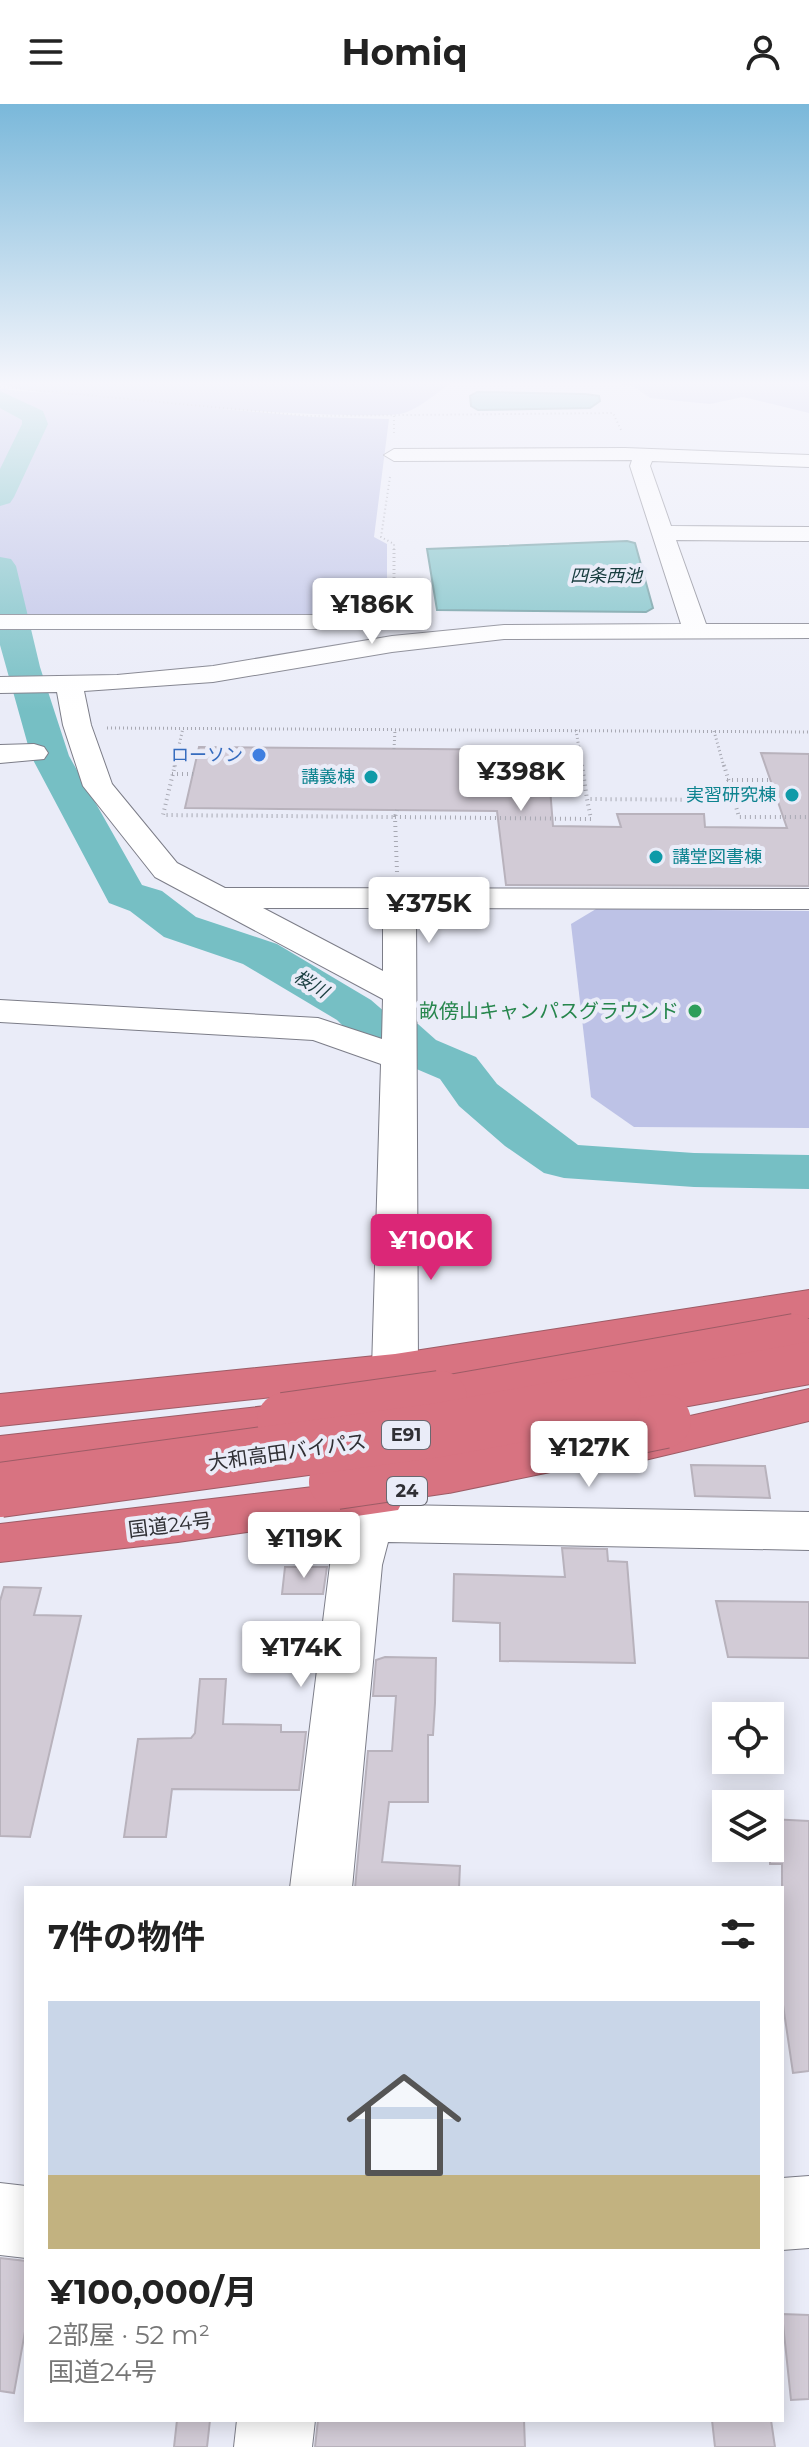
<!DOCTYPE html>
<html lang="ja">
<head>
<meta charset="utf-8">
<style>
  :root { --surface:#fff; --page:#f6f6f6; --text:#222; --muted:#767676; --accent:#db2777 }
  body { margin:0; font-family:Montserrat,"Noto Sans JP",sans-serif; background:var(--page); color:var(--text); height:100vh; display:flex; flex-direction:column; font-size:30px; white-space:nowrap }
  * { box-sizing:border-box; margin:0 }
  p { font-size:26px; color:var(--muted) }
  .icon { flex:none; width:44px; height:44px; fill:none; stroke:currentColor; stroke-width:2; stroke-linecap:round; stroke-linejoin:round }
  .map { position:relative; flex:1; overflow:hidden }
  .sheet { position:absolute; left:24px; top:1782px; width:760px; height:536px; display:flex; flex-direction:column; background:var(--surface); border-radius:0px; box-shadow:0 4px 20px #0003 }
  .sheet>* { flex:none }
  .buttons { position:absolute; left:712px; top:1598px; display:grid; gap:16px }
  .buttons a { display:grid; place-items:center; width:72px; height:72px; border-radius:0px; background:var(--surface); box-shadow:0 4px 20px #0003; font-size:40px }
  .price { position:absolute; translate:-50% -68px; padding:0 18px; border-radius:8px; background:#fff; color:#222; font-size:26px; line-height:52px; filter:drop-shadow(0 2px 4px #0008) }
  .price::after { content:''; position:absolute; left:50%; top:48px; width:24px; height:18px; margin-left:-12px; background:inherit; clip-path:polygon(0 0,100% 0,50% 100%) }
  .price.current { background:var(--accent); color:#fff }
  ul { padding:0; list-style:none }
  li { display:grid; align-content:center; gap:16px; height:424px; padding:0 24px }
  li span { display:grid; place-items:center; height:248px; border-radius:0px; color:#555 }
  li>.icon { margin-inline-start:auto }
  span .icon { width:144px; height:144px; fill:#fffc; stroke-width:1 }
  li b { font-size:34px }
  h2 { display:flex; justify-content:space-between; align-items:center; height:96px; padding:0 24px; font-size:34px }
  header { display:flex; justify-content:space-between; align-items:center; height:104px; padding:0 24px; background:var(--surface); font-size:36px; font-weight:700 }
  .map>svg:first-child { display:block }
  .green { fill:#bdc2e6 }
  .water { fill:#76bfc4; stroke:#619499; stroke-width:2 }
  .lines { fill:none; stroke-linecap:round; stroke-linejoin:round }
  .river { fill:#76bfc4; fill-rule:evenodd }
  .building { fill:#d2cbd6; stroke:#b8b2bc; stroke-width:2 }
  .minor-casing { stroke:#7c7d88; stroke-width:2 }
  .highway-casing { stroke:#9d5c66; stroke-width:2 }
  .path-far2 { stroke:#a8a9b3; stroke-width:2; stroke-dasharray:1 3; stroke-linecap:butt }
  .path-far1 { stroke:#a8a9b3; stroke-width:3; stroke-dasharray:1 3; stroke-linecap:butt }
  .path { stroke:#a8a9b3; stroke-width:4; stroke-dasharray:1 4; stroke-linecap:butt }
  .minor { fill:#fff; fill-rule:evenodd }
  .highway { fill:#d87381; fill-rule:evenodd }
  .highway-bridge-far1-casing { stroke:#9d5c66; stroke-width:44; stroke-linecap:butt }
  .highway-bridge-casing { stroke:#9d5c66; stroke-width:56; stroke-linecap:butt }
  .highway-bridge-far1 { stroke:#d87381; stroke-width:42 }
  .highway-bridge { stroke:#d87381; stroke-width:54 }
  .shop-dot { fill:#3f7fe0; stroke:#eaecf8; stroke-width:3 }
  .culture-dot { fill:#0f9aa8; stroke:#eaecf8; stroke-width:3 }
  .leisure-dot { fill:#2e9e5b; stroke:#eaecf8; stroke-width:3 }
  .labels { text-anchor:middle; stroke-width:8; stroke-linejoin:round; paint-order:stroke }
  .far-water-label { font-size:18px; font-style:italic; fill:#183d3f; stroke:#eaecf8 }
  .far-shop-label { font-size:18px; fill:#366cbe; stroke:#eaecf8; text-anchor:end }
  .far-culture-label { font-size:18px; fill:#0d838f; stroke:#eaecf8; text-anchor:end }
  .shield { fill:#eaecf8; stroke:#686870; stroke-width:2 }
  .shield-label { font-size:18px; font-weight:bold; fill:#303035 }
  .leisure-label { font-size:20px; fill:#27864d; stroke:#eaecf8; text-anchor:end }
  .street-label { font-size:20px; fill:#303035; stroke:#eaecf8 }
</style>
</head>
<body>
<header><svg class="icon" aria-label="menu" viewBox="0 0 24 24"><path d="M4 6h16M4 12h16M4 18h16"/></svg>Homiq<svg class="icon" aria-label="person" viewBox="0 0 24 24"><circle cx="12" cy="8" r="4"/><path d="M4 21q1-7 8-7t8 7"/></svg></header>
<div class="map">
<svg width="809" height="2343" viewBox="0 0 809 2343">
  <rect width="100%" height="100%" fill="#eaecf8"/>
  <g class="green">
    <path d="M0,279H451C437,288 416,308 399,310C361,317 14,294 0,279Z"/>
    <polygon points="609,279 809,279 809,309 743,293 710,300 650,294 633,282"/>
    <polygon points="0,285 312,313 389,315 374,433 387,440 387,513 0,515"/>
    <polygon points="596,805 809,807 809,1024 634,1023 591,993 571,820"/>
  </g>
  <g class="water">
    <polygon points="477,288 585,290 599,292 600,297 590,304 478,306 471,302 470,292"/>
    <polygon points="627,437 635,439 653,504 646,508 437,506 427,445"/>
  </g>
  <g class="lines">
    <g class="river">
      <polygon points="0,287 43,307 48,320 14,393 10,399 0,402 0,365 22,320 22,316 0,304"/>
      <polygon points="0,453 11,455 16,462 40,563 69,652 142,781 162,787 196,813 277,840 371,896 394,916 418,920 436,936 476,953 497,980 578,1041 694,1049 809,1051 809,1085 694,1083 564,1074 544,1069 505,1042 459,1002 440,975 400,958 388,947 364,943 337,916 243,860 164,833 130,807 109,799 31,652 0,541"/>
    </g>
  </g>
  <g class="building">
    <polygon points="199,643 547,646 553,722 621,723 617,710 704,710 705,723 787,724 761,649 809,650 809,782 506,781 497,707 185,704"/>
    <polygon points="691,1361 765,1362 770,1394 695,1392"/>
    <polygon points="562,1444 607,1445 608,1457 627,1458 635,1559 500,1557 500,1519 453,1517 454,1470 565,1473"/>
    <polygon points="285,1463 327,1463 323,1490 282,1490"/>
    <polygon points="4,1483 41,1484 34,1511 81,1512 30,1733 0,1732 0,1497"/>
    <polygon points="716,1497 809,1498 809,1554 728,1553"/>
    <polygon points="385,1553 436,1554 435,1599 433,1631 428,1631 428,1698 389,1698 382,1758 460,1762 459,1784 355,1784 368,1647 392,1647 396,1592 373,1592 376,1556"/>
    <polygon points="200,1575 226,1575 223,1620 281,1621 281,1628 306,1628 299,1686 172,1685 166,1733 124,1733 138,1635 191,1634 195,1629"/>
    <polygon points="770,1715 809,1717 809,1967 793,1969 782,1894 782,1760 770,1760"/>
    <polygon points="0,2154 26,2157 26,2222 14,2289 0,2287"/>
    <polygon points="782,2210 809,2211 809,2295 791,2296"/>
    <polygon points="177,2316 210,2316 207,2343 174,2343"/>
    <polygon points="318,2316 524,2316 525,2343 315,2343"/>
    <polygon points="712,2316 771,2316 775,2343 715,2343"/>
  </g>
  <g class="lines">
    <g class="minor-casing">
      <g id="minor">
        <path d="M625,344L809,351V363L652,357L650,362L671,422L809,423V437L676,436L706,520H809V534L504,535L392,548L213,578L84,587L91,621L112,680L177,759L225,784L809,785V805L416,804L418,1265L396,1401L809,1408V1446L388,1438L382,1461L352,1784H290L330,1461L372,1265L381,960L313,936L0,918V896L318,914L382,935L383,895L155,773L83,682L63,621L57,588L0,589V573L117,571L213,562L392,532L504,521L681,520L630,362L632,356L394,357L384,351L394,345ZM263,804H383V867Z"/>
        <polygon points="0,511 402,511 414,518 402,525 0,525"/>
        <polygon points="34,640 44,643 48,649 44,655 0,659 0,641"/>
        <polygon points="809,2072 809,2144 782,2146 782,2074"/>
        <polygon points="0,2079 26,2082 26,2154 0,2151"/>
        <polygon points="237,2316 315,2316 312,2343 234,2343"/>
      </g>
    </g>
    <g class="highway-casing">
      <g id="highway">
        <polygon points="809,1186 809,1214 395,1280 0,1322 0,1290 395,1250"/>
        <polygon points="809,1285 809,1317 628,1360 611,1355 603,1343 611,1331 628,1326"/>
        <polygon points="284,1300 301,1304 308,1316 301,1328 0,1366 0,1332"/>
        <polygon points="380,1375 398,1380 405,1393 398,1406 178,1438 0,1458 0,1420"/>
      </g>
    </g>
    <g class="path-far2">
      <polyline points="0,283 308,312 613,309 622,328"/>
      <polyline points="394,312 394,331"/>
      <polyline points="390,373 381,433 394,440 394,447"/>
    </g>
    <g class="path-far1">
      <polyline points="394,445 394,498"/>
      <polyline points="107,624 809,628"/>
      <polyline points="576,626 582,663"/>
      <polyline points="714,627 724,663"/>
      <polyline points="394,645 395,626"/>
      <polyline points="174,663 183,624"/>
    </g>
    <g class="path">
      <polyline points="175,661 163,711 395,713 397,706"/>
      <polyline points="582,661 587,695"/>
      <polyline points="724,661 739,713 809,713"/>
      <polyline points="172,670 193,670"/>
      <polyline points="550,676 583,675"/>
      <polyline points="727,676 770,676"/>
      <polyline points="397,768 395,713 591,715 587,695 734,696"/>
    </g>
    <use href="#minor" class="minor"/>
    <use href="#highway" class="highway"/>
    <g class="highway-bridge-far1-casing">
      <g id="highway-bridge-far1">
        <polyline points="428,1296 795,1231"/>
        <polyline points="603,1296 809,1259"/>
      </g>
    </g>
    <g class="highway-bridge-casing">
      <g id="highway-bridge">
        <polyline points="284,1316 440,1294"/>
        <polyline points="336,1378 446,1362 664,1317"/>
        <polyline points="0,1386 439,1326 614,1294"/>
      </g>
    </g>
    <use href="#highway-bridge-far1" class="highway-bridge-far1"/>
    <use href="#highway-bridge" class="highway-bridge"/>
  </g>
  <linearGradient id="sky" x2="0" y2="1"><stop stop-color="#7ab8da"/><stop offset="0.46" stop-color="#f6f6fc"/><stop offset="1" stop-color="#f6f6fc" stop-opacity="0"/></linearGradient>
  <rect width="809" height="607" fill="url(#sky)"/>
  <circle class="shop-dot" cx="259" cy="651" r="8"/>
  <g class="culture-dot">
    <circle cx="371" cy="673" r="8"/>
    <circle cx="792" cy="691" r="8"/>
    <circle cx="656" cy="753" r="8"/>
  </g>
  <circle class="leisure-dot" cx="695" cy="907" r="8"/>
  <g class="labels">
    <g class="far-water-label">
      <text x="606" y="478">四条西池</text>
      <text transform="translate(311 880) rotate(31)" y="6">桜川</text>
    </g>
    <g class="far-shop-label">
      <text x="243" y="657">ローソン</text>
    </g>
    <g class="far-culture-label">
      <text x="355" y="679">講義棟</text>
      <text x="776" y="697">実習研究棟</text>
      <text x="672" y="759" text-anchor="start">講堂図書棟</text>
    </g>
    <g class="shield">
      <rect x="382" y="1317" width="48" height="28" rx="6"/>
      <rect x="387" y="1373" width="40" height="28" rx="6"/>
    </g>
    <g class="shield-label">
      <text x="406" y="1337">E91</text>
      <text x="407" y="1393">24</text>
    </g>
    <g class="leisure-label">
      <text x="679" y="914">畝傍山キャンパスグラウンド</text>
    </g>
    <g class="street-label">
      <text transform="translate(287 1348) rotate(-8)" y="7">大和高田バイパス</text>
      <text transform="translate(170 1421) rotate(-7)" y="7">国道24号</text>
    </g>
  </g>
</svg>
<div class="buttons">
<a><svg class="icon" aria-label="locate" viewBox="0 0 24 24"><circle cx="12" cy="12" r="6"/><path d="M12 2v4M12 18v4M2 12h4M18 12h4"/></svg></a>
<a><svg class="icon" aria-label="layers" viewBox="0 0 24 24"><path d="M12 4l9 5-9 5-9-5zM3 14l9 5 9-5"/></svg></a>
</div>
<b class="price" style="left:372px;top:542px">¥186K</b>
<b class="price" style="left:521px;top:709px">¥398K</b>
<b class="price" style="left:429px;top:841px">¥375K</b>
<b class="price current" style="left:431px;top:1178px">¥100K</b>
<b class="price" style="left:589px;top:1385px">¥127K</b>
<b class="price" style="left:304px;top:1476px">¥119K</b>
<b class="price" style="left:301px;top:1585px">¥174K</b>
<section class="sheet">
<h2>7件の物件<svg class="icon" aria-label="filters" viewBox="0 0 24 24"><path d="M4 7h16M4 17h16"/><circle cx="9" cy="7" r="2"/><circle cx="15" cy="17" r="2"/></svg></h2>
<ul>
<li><span style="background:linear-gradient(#c9d6e8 70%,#c2b280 0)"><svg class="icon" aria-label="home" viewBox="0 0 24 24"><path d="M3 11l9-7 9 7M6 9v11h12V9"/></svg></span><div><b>¥100,000/月</b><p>2部屋 · 52 m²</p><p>国道24号</p></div></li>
</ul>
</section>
</div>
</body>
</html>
